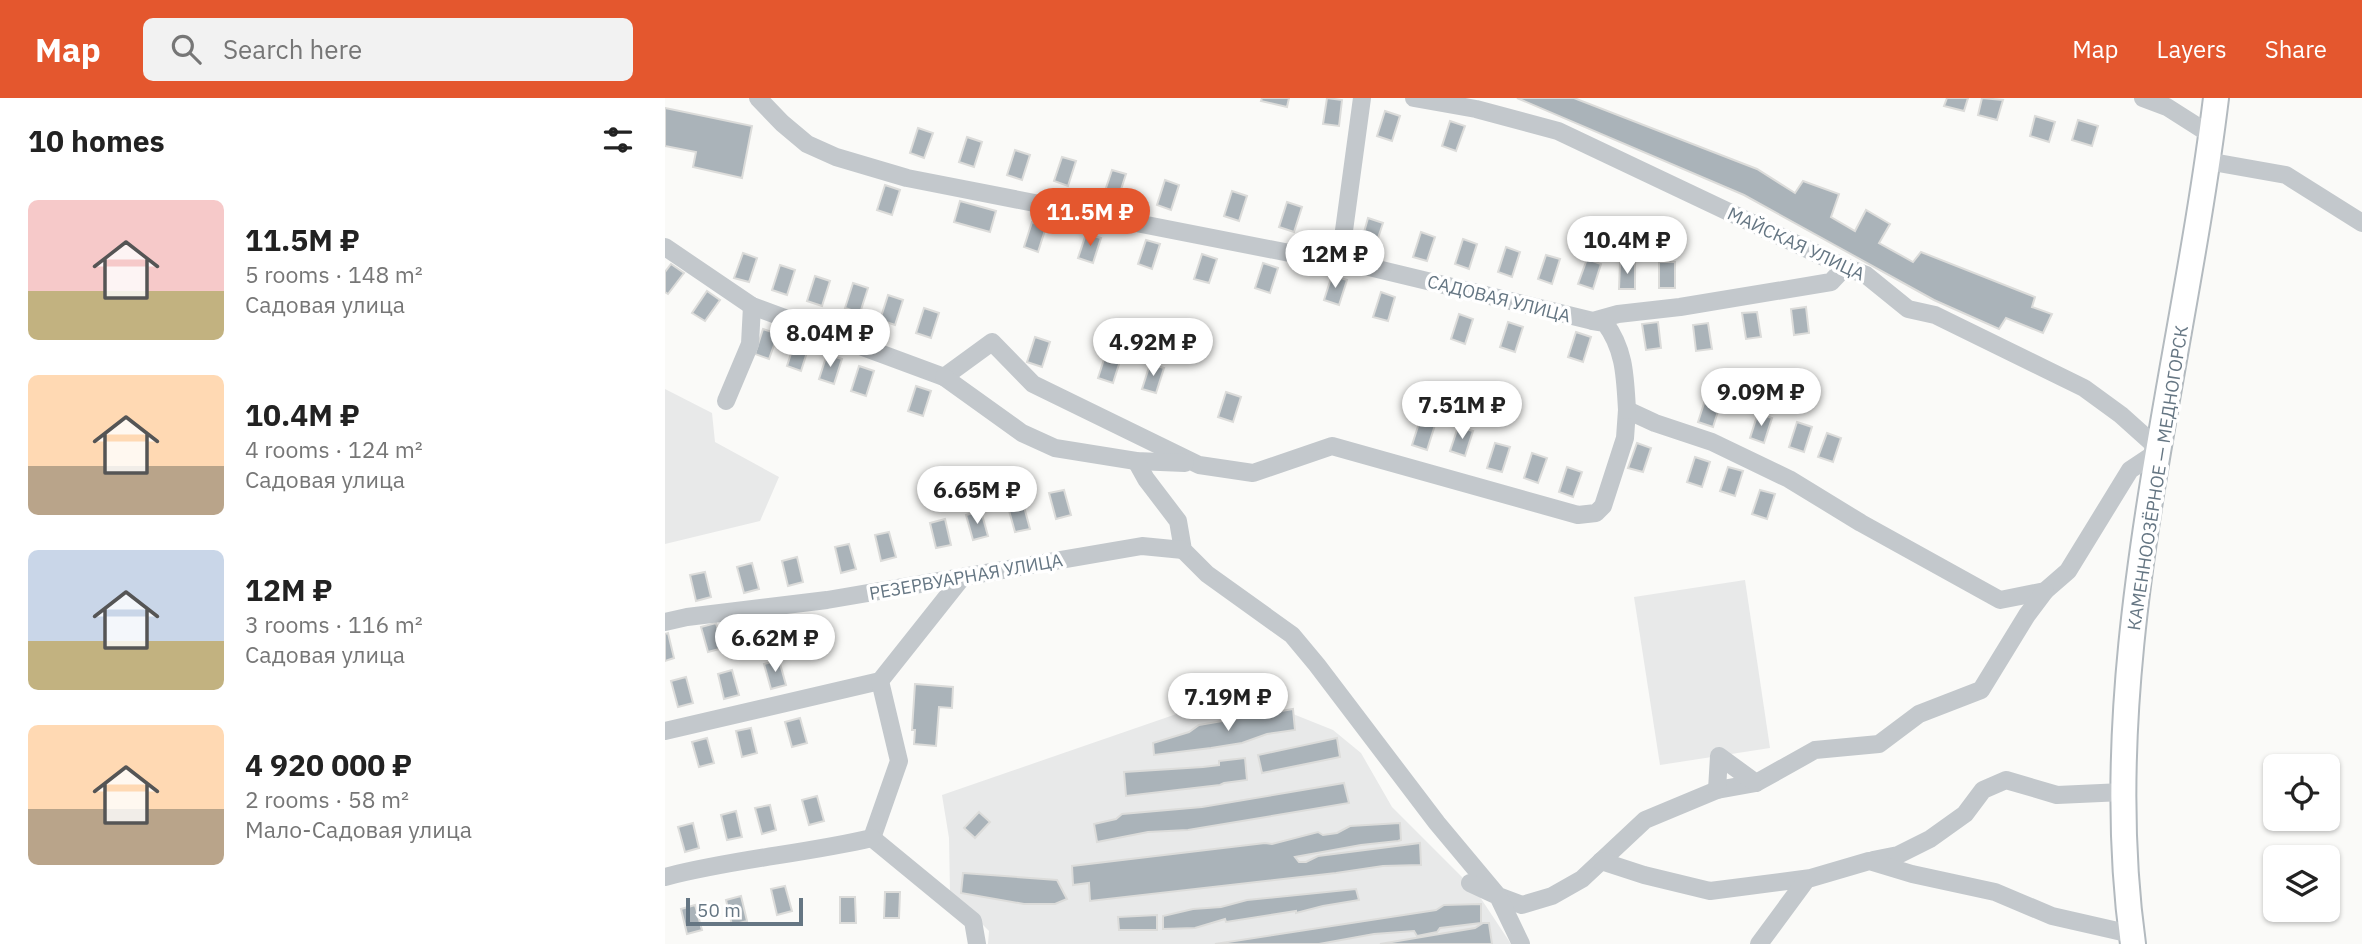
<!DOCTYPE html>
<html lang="en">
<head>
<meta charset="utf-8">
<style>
  :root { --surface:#fff; --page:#f2f2f2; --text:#222; --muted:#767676; --accent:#e4572e }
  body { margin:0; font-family:"IBM Plex Sans",sans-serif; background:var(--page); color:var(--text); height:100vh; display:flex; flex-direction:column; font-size:26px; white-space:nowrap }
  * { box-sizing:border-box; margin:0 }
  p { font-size:23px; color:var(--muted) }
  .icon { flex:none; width:38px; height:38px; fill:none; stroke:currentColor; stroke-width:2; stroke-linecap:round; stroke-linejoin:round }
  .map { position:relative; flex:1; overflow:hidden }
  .drawer { display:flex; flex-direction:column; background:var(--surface); width:665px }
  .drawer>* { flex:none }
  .controls { position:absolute; left:1598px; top:656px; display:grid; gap:14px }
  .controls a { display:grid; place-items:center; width:77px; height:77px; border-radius:10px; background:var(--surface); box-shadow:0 2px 5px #0004; font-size:35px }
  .scale { position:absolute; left:21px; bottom:18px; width:117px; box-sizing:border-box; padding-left:7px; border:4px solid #657683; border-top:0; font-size:19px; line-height:24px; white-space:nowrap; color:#657683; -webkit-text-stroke:5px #fff; paint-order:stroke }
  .price { position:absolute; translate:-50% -60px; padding:0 16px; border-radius:24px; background:#fff; color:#222; font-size:23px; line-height:46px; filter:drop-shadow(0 2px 4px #0008) }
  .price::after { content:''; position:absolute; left:50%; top:42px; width:21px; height:16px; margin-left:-10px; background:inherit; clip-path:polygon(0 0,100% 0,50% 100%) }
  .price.on { background:var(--accent); color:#fff }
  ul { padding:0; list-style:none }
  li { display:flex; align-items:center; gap:21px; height:175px; padding:0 28px }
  li span { display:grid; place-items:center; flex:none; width:196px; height:140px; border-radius:10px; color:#555 }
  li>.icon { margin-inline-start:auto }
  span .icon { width:84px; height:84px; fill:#fffc; stroke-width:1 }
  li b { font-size:30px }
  h2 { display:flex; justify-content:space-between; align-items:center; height:84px; padding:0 28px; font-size:30px }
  header { display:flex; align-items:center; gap:42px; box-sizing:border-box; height:98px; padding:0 35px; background:var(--accent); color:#fff }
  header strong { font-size:33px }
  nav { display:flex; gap:38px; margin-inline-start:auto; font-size:24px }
  .search { width:490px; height:63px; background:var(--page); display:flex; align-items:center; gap:18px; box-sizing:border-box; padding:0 24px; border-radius:10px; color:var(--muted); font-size:26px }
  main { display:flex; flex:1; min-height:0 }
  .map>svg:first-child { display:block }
  .built { fill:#e8e9e9 }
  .building { fill:#aab3b9; stroke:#dcdcda; stroke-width:2 }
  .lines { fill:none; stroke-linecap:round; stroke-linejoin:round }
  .secondary-casing { stroke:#b3babf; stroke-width:28 }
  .minor { stroke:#c3c8cc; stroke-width:18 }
  .secondary { stroke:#fff; stroke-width:24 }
  .labels { text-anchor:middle; stroke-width:7; stroke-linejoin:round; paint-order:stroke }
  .street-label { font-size:18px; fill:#657683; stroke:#fff }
</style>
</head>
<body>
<header>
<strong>Map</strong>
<div class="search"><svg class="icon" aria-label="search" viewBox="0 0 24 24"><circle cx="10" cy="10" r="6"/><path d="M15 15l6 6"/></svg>Search here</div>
<nav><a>Map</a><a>Layers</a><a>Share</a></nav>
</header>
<main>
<section class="drawer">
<h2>10 homes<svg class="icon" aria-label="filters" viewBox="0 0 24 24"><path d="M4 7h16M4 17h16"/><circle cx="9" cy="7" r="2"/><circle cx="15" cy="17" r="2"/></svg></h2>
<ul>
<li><span style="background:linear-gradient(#f6c9c9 65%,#c2b280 0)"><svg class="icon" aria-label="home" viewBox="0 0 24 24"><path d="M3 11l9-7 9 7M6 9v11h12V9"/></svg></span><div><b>11.5M ₽</b><p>5 rooms · 148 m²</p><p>Садовая улица</p></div></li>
<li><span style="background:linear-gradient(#ffd9b3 65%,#b9a48a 0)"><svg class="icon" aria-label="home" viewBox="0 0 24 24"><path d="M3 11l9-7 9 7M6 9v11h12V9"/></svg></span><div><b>10.4M ₽</b><p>4 rooms · 124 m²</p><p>Садовая улица</p></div></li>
<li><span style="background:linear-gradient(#c9d6e8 65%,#c2b280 0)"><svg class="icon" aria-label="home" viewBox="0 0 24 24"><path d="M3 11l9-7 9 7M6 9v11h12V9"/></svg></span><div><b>12M ₽</b><p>3 rooms · 116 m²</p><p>Садовая улица</p></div></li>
<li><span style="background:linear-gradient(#ffd9b3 60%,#b9a48a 0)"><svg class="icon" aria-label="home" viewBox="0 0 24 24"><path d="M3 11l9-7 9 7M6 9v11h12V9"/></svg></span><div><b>4 920 000 ₽</b><p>2 rooms · 58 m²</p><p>Мало-Садовая улица</p></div></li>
</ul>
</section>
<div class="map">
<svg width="1697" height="846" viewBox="0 0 1697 846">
  <rect width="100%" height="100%" fill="#fafaf8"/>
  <g class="built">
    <polygon points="0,291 47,315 50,344 114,379 95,423 0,446"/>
    <polygon points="1080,482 1105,650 995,667 969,499"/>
    <polygon points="581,592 628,616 668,632 696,655 727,709 811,793 846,846 323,846 324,833 285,794 284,740 277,697"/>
  </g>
  <g class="building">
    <polygon points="597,0 624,0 622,9 596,3"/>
    <polygon points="662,0 677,2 674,28 658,26"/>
    <polygon points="852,0 909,0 1092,71 1130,95 1138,83 1174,96 1166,119 1190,133 1201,112 1225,126 1214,145 1248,164 1256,154 1370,199 1367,209 1387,216 1378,235 1341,220 1334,231 1269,202 1079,97"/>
    <polygon points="1282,0 1303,0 1299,13 1279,8"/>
    <polygon points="1317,0 1338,2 1332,22 1313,17"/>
    <polygon points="0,10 87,28 77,80 28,69 31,54 0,48"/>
    <polygon points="720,13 735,18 727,43 712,38"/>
    <polygon points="1370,18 1390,24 1384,44 1365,38"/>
    <polygon points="1413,22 1433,28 1427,48 1407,42"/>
    <polygon points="785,23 800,28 791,53 777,48"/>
    <polygon points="253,30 268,35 259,60 245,55"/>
    <polygon points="302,39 317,44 309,69 294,64"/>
    <polygon points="350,52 365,57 357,82 342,77"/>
    <polygon points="397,59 411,63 403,88 389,83"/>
    <polygon points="447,72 461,76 453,101 439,96"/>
    <polygon points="500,82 514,87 506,112 492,107"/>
    <polygon points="220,87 235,92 227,117 212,112"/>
    <polygon points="567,93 582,98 574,123 559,118"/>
    <polygon points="295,103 331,113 325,134 289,124"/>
    <polygon points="622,104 637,109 629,134 614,129"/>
    <polygon points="703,120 718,125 710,149 696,145"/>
    <polygon points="367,124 381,129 373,154 359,149"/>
    <polygon points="756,134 770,139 762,163 748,159"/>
    <polygon points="421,136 436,140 428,165 413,160"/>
    <polygon points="798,141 812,146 804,171 790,166"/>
    <polygon points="481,142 495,146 487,171 473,166"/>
    <polygon points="841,149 855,154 847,179 833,174"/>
    <polygon points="78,155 92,160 84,184 69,180"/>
    <polygon points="537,156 552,161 544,185 529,181"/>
    <polygon points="881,157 895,161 887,186 873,181"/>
    <polygon points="922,161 936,166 928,191 913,186"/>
    <polygon points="955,164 970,165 970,191 954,191"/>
    <rect x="994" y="164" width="16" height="26"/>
    <polygon points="598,165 613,170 605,195 590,190"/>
    <polygon points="6,166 19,175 3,196 0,194 0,174"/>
    <polygon points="115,167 130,172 122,197 107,192"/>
    <polygon points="667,177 682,182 674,207 659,202"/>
    <polygon points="150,178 165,183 157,208 142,203"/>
    <polygon points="188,185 203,190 195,215 180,210"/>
    <polygon points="42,193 55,202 40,223 27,215"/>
    <polygon points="716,194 730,199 723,223 708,219"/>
    <polygon points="223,197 238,202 230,227 215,222"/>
    <polygon points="1141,209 1144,235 1129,237 1126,211"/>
    <polygon points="259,210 274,215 266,240 251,235"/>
    <polygon points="1092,214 1096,239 1081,241 1077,215"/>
    <polygon points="794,216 808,221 800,246 786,241"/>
    <polygon points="843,224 858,229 850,254 835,249"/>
    <polygon points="993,224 996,250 981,252 977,226"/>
    <polygon points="1043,225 1047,251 1031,253 1028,227"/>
    <polygon points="98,231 113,236 104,261 90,256"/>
    <polygon points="911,234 926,239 918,264 903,259"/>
    <polygon points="370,239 385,244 377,269 362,264"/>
    <polygon points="130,243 144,248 136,273 122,268"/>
    <polygon points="441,255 456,260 448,285 433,280"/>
    <polygon points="162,256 177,261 169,286 154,281"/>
    <polygon points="485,266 499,270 491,295 477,291"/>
    <polygon points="194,268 209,273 201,298 186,293"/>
    <polygon points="251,288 266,293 258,318 243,313"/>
    <polygon points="561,294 576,299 568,324 553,319"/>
    <polygon points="1041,299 1056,304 1048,329 1033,324"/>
    <polygon points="1093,315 1107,320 1099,345 1085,340"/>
    <polygon points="755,322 770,327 762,352 747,347"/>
    <polygon points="1132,324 1147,329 1139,354 1124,349"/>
    <polygon points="793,329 808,333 800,358 785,353"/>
    <polygon points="1162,335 1176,340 1168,364 1153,359"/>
    <polygon points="830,345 845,349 837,374 822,370"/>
    <polygon points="972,345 986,350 978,374 963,370"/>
    <polygon points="867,355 882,360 873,385 859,380"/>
    <polygon points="1030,359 1045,364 1037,389 1022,384"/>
    <polygon points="902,369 917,374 908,399 894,394"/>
    <polygon points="1063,369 1078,373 1070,398 1055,393"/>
    <polygon points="399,392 406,417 391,421 384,395"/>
    <polygon points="1095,392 1110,396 1102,421 1087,416"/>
    <polygon points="358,405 365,431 350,434 343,409"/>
    <polygon points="316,413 323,438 308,442 301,417"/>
    <polygon points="280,421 286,447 271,450 265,425"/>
    <polygon points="224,434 231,459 216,463 210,437"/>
    <polygon points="184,446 191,471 176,475 170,449"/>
    <polygon points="132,459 138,484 123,488 117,463"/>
    <polygon points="87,465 94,491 79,495 72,469"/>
    <polygon points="40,474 46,499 31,503 25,477"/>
    <polygon points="97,516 103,541 88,545 82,520"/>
    <polygon points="51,525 58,550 43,554 36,529"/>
    <polygon points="3,535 9,560 0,563 0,536"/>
    <polygon points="114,562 121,587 106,591 99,566"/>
    <polygon points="67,572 74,597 59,601 53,576"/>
    <polygon points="21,579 28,605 13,609 6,583"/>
    <polygon points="250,586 288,589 287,610 274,609 271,648 249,646 250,632 247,632"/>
    <polygon points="628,611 630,632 602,636 577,645 546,650 489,657 488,645 524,634 534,627"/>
    <polygon points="135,620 142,645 127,649 120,624"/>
    <polygon points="86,630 92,655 77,659 71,633"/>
    <polygon points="42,640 49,665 34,669 27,644"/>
    <polygon points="672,640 675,659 597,675 593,657"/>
    <polygon points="580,660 582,682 559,685 555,687 461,698 459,674 538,669 554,667 554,663"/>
    <polygon points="679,685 684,705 523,732 483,734 432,744 429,726 451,721 457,716 537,709"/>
    <polygon points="152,698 159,723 144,727 137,702"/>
    <polygon points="105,707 111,732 97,736 90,710"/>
    <polygon points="71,713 77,739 62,742 56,717"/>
    <polygon points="314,714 325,724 310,740 299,730"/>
    <polygon points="28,725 34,750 20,754 13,729"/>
    <polygon points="735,725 736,742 733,743 696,747 630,759 634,764 641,764 653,758 755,745 756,767 718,768 671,775 425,803 424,785 408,787 407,768 600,745 607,746 653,734 658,737 672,735 685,728"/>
    <polygon points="298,775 392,782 402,801 390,806 359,806 296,795"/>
    <polygon points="120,788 127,813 112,817 106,791"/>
    <polygon points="691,791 694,802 658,808 631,815 631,813 561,824 560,821 530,830 498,831 498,818 528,811 556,809 582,802"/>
    <polygon points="220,794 235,794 234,820 219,820"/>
    <polygon points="76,798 82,823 67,827 61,802"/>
    <polygon points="175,799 190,799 191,825 175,825"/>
    <polygon points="816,806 816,825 775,830 772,834 752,838 749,833 709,836 654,846 550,846 771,812 779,807"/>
    <polygon points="30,807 37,832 22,836 16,811"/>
    <polygon points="492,817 492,832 454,832 453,819"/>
    <polygon points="818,825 824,825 827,846 715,846 810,830"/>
  </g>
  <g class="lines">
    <g class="secondary-casing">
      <path id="secondary" d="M1468,846C1429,566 1517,277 1551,0"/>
    </g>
    <g class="minor">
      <polyline points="93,0 117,25 142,46 171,59 242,80 645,159 675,162 928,223 953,216 1015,209 1166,184 1180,169"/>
      <polyline points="1478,0 1502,9 1546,37"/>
      <polyline points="1542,63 1621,77 1697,125"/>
      <polyline points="0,149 87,208 279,279 327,244 368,286 534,367 588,375 667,348 913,417 931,415 938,408 960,340 962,312 990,325 1047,344 1124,381 1196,425 1335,502 1380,493 1403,473 1465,372 1495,352 1456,317 1419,290 1270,217 1243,211 1201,177 1180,169 893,33 811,11 749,0"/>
      <polyline points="675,162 697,0"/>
      <path d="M928,223L940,225C960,252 960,279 962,312"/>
      <polyline points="279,279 357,335 390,350 471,363 520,365"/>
      <polyline points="61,303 85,246 87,208"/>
      <polyline points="471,363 481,381 513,423 518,452 542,476 627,537 652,567 772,725 833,798 857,807 887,798 917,781 980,722 1052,692 1091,685 1150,652 1214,646 1254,616 1316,592 1362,517 1380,493"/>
      <polyline points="0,524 22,519 162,502 477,448 518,452"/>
      <polyline points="0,633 215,583 296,481"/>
      <polyline points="1052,692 1054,658 1091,685"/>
      <polyline points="207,740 234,663 215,583"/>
      <polyline points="207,740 308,823 312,846"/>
      <polyline points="1208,762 1233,757 1265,741 1300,716 1318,692 1341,682 1392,697 1458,694"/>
      <polyline points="936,763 979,777 1045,793 1146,780 1204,763 1247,776 1330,794 1387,818 1466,836"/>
      <path d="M0,779C68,761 139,756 207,740"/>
      <polyline points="805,785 833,798 856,846"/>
      <polyline points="1094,846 1142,781"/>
    </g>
    <use href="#secondary" class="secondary"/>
  </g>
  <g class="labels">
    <g class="street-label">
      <text transform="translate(1131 146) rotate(25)" y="6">МАЙСКАЯ УЛИЦА</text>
      <text transform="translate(834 201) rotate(14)" y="6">САДОВАЯ УЛИЦА</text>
      <text transform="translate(1493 380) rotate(-81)" y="6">КАМЕННООЗЁРНОЕ — МЕДНОГОРСК</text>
      <text transform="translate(301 479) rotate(-10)" y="6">РЕЗЕРВУАРНАЯ УЛИЦА</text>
    </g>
  </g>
</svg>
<div class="controls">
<a><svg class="icon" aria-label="locate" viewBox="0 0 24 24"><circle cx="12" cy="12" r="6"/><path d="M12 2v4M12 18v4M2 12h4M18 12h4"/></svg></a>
<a><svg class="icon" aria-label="layers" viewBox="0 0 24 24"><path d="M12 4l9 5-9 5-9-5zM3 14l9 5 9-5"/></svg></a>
</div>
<div class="scale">50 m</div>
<b class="price on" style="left:425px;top:150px">11.5M ₽</b>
<b class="price" style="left:962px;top:178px">10.4M ₽</b>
<b class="price" style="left:670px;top:192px">12M ₽</b>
<b class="price" style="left:165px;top:271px">8.04M ₽</b>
<b class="price" style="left:488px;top:280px">4.92M ₽</b>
<b class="price" style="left:1096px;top:330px">9.09M ₽</b>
<b class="price" style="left:797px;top:343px">7.51M ₽</b>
<b class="price" style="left:312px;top:428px">6.65M ₽</b>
<b class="price" style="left:110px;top:576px">6.62M ₽</b>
<b class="price" style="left:563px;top:635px">7.19M ₽</b>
</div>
</main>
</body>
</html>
